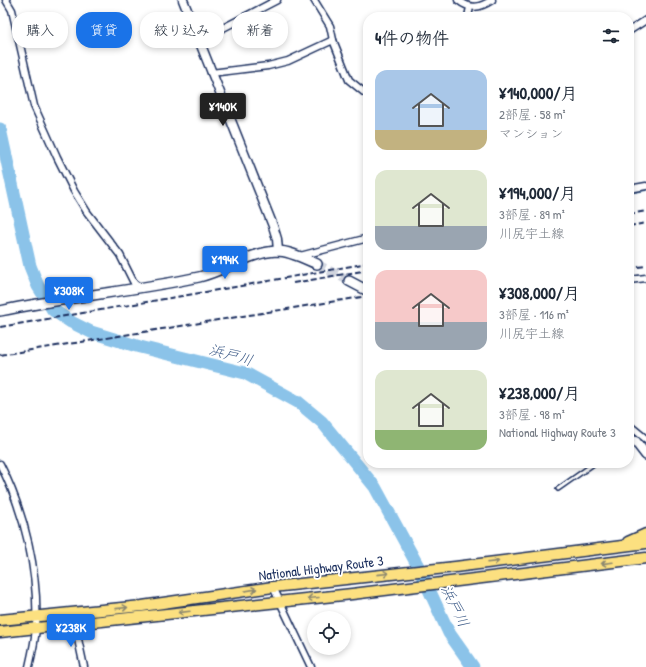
<!DOCTYPE html>
<html lang="ja">
<head>
<meta charset="utf-8">
<style>
  :root { --surface:#fff; --page:#f6f6f7; --text:#1f2937; --muted:#747a83; --accent:#1a73e8 }
  body { margin:0; font-family:"Patrick Hand","Klee One",sans-serif; background:var(--page); color:var(--text); height:100vh; display:flex; flex-direction:column; font-size:15px; white-space:nowrap }
  * { box-sizing:border-box; margin:0 }
  p { font-size:13px; color:var(--muted) }
  .icon { flex:none; width:22px; height:22px; fill:none; stroke:currentColor; stroke-width:2; stroke-linecap:round; stroke-linejoin:round }
  .map { position:relative; flex:1; overflow:hidden }
  .side { position:absolute; left:363px; top:12px; width:271px; height:456px; display:flex; flex-direction:column; background:var(--surface); border-radius:16px; box-shadow:0 2px 6px #0003 }
  .side>* { flex:none }
  .guide { position:absolute; left:12px; top:12px; width:291px; height:36px; display:flex; gap:8px }
  .fabs { position:absolute; left:307px; top:611px; display:grid; gap:8px }
  .fabs a { display:grid; place-items:center; width:44px; height:44px; border-radius:50%; background:var(--surface); box-shadow:0 2px 6px #0003; font-size:20px }
  .price { position:absolute; translate:-50% -34px; padding:0 9px; border-radius:4px; background:var(--accent); color:#fff; font-size:13px; line-height:26px; filter:drop-shadow(0 1px 2px #0008) }
  .price::after { content:''; position:absolute; left:50%; top:24px; width:12px; height:9px; margin-left:-6px; background:inherit; clip-path:polygon(0 0,100% 0,50% 100%) }
  .price.selected { background:#222; color:#fff }
  ul { padding:0; list-style:none }
  li { display:flex; align-items:center; gap:12px; height:100px; padding:0 12px }
  li span { display:grid; place-items:center; flex:none; width:112px; height:80px; border-radius:12px; color:#555 }
  li>.icon { margin-inline-start:auto }
  span .icon { width:48px; height:48px; fill:#fffc; stroke-width:1 }
  li b { font-size:17px }
  h2 { display:flex; justify-content:space-between; align-items:center; height:48px; padding:0 12px; font-size:17px }
  .pill { padding:0 14px; border-radius:16px; background:var(--surface); box-shadow:0 2px 6px #0003; font-size:14px; line-height:36px }
  .pill.selected { background:var(--accent); color:#fff }
  .map>svg:first-child { display:block }
  .lines { fill:none; stroke-linecap:round; stroke-linejoin:round }
  .stream { stroke:#5e88b1; stroke-width:2 }
  .river { stroke:#8bc3e9; stroke-width:13 }
  .secondary-tunnel { stroke:#d1d5df; stroke-width:9; stroke-dasharray:9 4.5; stroke-linecap:butt }
  .service-casing { stroke:#1b2f5e; stroke-width:6 }
  .minor-casing { stroke:#1b2f5e; stroke-width:9 }
  .tertiary-casing { stroke:#1b2f5e; stroke-width:11 }
  .secondary-casing { stroke:#1b2f5e; stroke-width:12 }
  .trunk-casing { stroke:#1b2f5e; stroke-width:13 }
  .service { stroke:#fff; stroke-width:3 }
  .minor { stroke:#fff; stroke-width:6 }
  .tertiary { stroke:#fff; stroke-width:8 }
  .secondary { stroke:#fff; stroke-width:9 }
  .trunk { stroke:#fce080; stroke-width:10 }
  .rail { stroke:#1b2f5e; stroke-width:2; stroke-dasharray:6 3; stroke-linecap:butt }
  .oneway { stroke:#8c886f }
  .labels { text-anchor:middle; stroke-width:3.5; stroke-linejoin:round; paint-order:stroke }
  .street-label { font-size:14px; fill:#1b2f5e; stroke:#fff }
  .water-label { font-size:15px; font-style:italic; fill:#3d5b88; stroke:#fff }
</style>
</head>
<body>
<div class="map">
<svg width="646" height="667" viewBox="0 0 646 667">
  <rect width="100%" height="100%" fill="#fff"/>
  <filter id="ink" filterUnits="userSpaceOnUse"><feTurbulence type="fractalNoise" baseFrequency=".025" numOctaves="2"/><feDisplacementMap in="SourceGraphic" scale="8" xChannelSelector="R" yChannelSelector="G"/><feConvolveMatrix kernelMatrix="1 2 1 2 8 2 1 2 1" color-interpolation-filters="sRGB"/></filter>
  <g filter="url(#ink)">
    <g class="lines">
      <polyline class="stream" points="629,193 646,190"/>
      <polyline class="river" points="0,129 30,266 38,286 53,310 71,322 91,332 140,347 245,373 298,402 322,422 375,487 419,568 449,633 473,667"/>
      <polyline class="secondary-tunnel" points="317,264 349,281"/>
      <g class="service-casing">
        <polyline id="service" points="558,489 595,463"/>
      </g>
      <g class="minor-casing">
        <g id="minor">
          <polyline points="6,0 12,10 34,106 57,157 74,191 87,212 120,255 134,283 140,288"/>
          <polyline points="314,0 330,26 333,40"/>
          <path d="M458,0C470,10 480,8 492,0"/>
          <polyline points="468,17 470,7"/>
          <polyline points="629,31 646,20"/>
          <polyline points="198,41 277,0"/>
          <polyline points="211,73 268,66 288,61 333,40 349,80 365,93 368,91"/>
          <polyline points="629,189 646,186"/>
          <polyline points="300,256 368,238"/>
          <polyline points="629,280 646,278"/>
          <polyline points="629,425 646,439"/>
          <path d="M0,464C25,513 39,573 36,628C35,641 32,654 29,667"/>
          <polyline points="273,587 311,667"/>
          <polyline points="75,625 84,667"/>
        </g>
      </g>
      <g class="tertiary-casing">
        <polyline id="tertiary" points="183,0 273,226 277,239 278,251"/>
      </g>
      <g class="secondary-casing">
        <g id="secondary">
          <polyline points="349,281 368,291"/>
          <path d="M0,311C66,297 133,291 199,277C225,271 250,252 277,251C290,251 305,259 317,264"/>
          <polyline points="629,439 636,442 646,455"/>
        </g>
      </g>
      <g class="trunk-casing">
        <g id="trunk">
          <polyline points="628,542 646,534"/>
          <polyline points="0,620 142,606 273,587 455,567 646,543"/>
          <polyline points="0,632 352,594 646,558"/>
        </g>
      </g>
      <use href="#service" class="service"/>
      <use href="#minor" class="minor"/>
      <use href="#tertiary" class="tertiary"/>
      <use href="#secondary" class="secondary"/>
      <use href="#trunk" class="trunk"/>
      <g class="rail">
        <polyline points="629,214 646,211"/>
        <polyline points="629,226 646,223"/>
        <polyline points="629,268 646,266"/>
        <polyline points="293,283 368,270"/>
        <polyline points="0,327 241,286 368,263"/>
        <polyline points="0,355 368,296"/>
      </g>
    </g>
    <defs><path id="oneway-shaft" d="M-6 0H5M1.5-3L5.5 0L1.5 3" fill="none" stroke-width="1.6" stroke-linecap="round" stroke-linejoin="round"/></defs>
    <g class="oneway">
      <use href="#oneway-shaft" transform="translate(493 562) rotate(-7)"/>
      <use href="#oneway-shaft" transform="translate(607 563) rotate(173)"/>
      <use href="#oneway-shaft" transform="translate(383 574) rotate(-6)"/>
      <use href="#oneway-shaft" transform="translate(251 590) rotate(-10)"/>
      <use href="#oneway-shaft" transform="translate(313 598) rotate(175)"/>
      <use href="#oneway-shaft" transform="translate(122 608) rotate(-6)"/>
      <use href="#oneway-shaft" transform="translate(184 612) rotate(173)"/>
    </g>
  </g>
  <g class="labels">
    <g class="street-label">
      <text transform="translate(321 568) rotate(-7)" y="5">National Highway Route 3</text>
    </g>
    <g class="water-label">
      <text transform="translate(231 355) rotate(16)" y="5">浜戸川</text>
      <text transform="translate(455 606) rotate(64)" y="5">浜戸川</text>
    </g>
  </g>
</svg>
<div class="fabs">
<a><svg class="icon" aria-label="locate" viewBox="0 0 24 24"><circle cx="12" cy="12" r="6"/><path d="M12 2v4M12 18v4M2 12h4M18 12h4"/></svg></a>
</div>
<b class="price selected" style="left:223px;top:127px">¥140K</b>
<b class="price" style="left:225px;top:280px">¥194K</b>
<b class="price" style="left:69px;top:311px">¥308K</b>
<b class="price" style="left:71px;top:648px">¥238K</b>
<div class="guide">
<a class="pill">購入</a>
<a class="pill selected">賃貸</a>
<a class="pill">絞り込み</a>
<a class="pill">新着</a>
</div>
<section class="side">
<h2>4件の物件<svg class="icon" aria-label="filters" viewBox="0 0 24 24"><path d="M4 7h16M4 17h16"/><circle cx="9" cy="7" r="2"/><circle cx="15" cy="17" r="2"/></svg></h2>
<ul>
<li><span style="background:linear-gradient(#a9c7e8 75%,#c2b280 0)"><svg class="icon" aria-label="home" viewBox="0 0 24 24"><path d="M3 11l9-7 9 7M6 9v11h12V9"/></svg></span><div><b>¥140,000/月</b><p>2部屋 · 58 m²</p><p>マンション</p></div></li>
<li><span style="background:linear-gradient(#dfe7d0 70%,#9aa5b1 0)"><svg class="icon" aria-label="home" viewBox="0 0 24 24"><path d="M3 11l9-7 9 7M6 9v11h12V9"/></svg></span><div><b>¥194,000/月</b><p>3部屋 · 89 m²</p><p>川尻宇土線</p></div></li>
<li><span style="background:linear-gradient(#f6c9c9 65%,#9aa5b1 0)"><svg class="icon" aria-label="home" viewBox="0 0 24 24"><path d="M3 11l9-7 9 7M6 9v11h12V9"/></svg></span><div><b>¥308,000/月</b><p>3部屋 · 116 m²</p><p>川尻宇土線</p></div></li>
<li><span style="background:linear-gradient(#dfe7d0 75%,#8fb573 0)"><svg class="icon" aria-label="home" viewBox="0 0 24 24"><path d="M3 11l9-7 9 7M6 9v11h12V9"/></svg></span><div><b>¥238,000/月</b><p>3部屋 · 98 m²</p><p>National Highway Route 3</p></div></li>
</ul>
</section>
</div>
</body>
</html>
